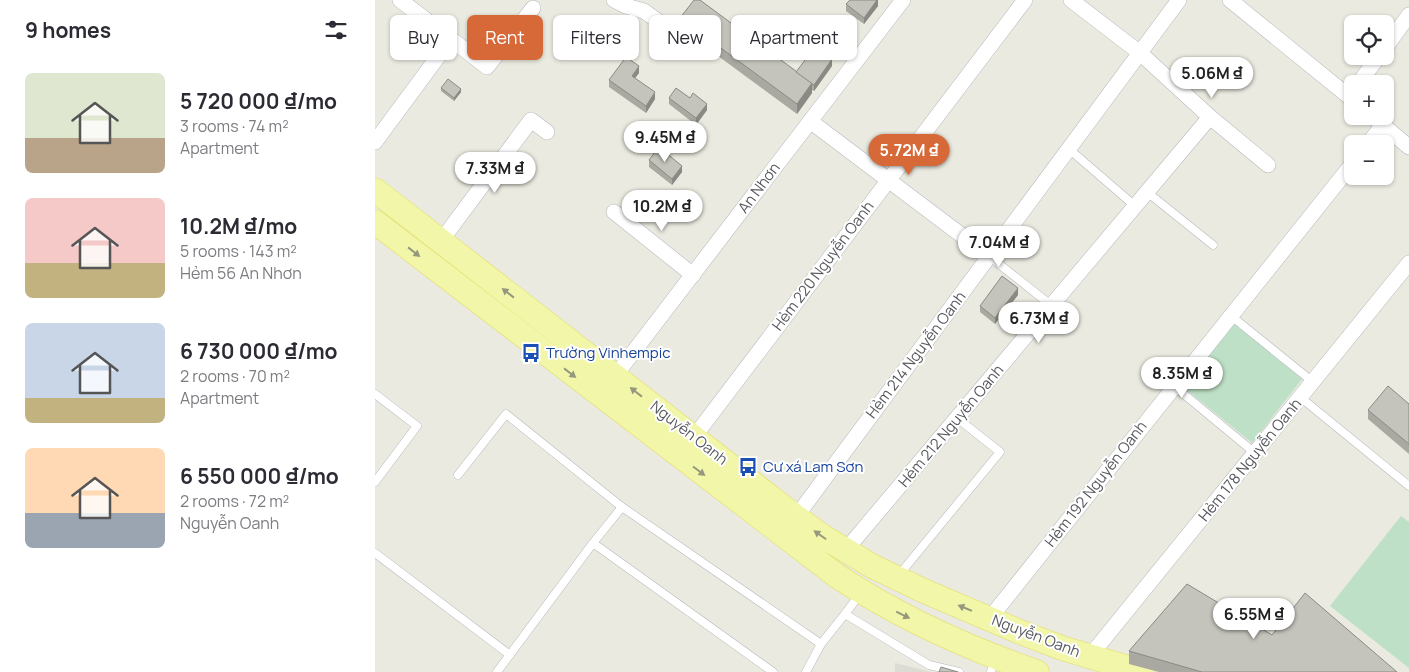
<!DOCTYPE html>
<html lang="en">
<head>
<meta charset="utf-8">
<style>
  :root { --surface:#fff; --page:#f7f7f7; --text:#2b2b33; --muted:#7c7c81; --accent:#d76939 }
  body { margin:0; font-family:Manrope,sans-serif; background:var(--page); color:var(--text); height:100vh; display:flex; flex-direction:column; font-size:19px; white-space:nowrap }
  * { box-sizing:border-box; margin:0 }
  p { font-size:16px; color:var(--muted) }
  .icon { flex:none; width:28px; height:28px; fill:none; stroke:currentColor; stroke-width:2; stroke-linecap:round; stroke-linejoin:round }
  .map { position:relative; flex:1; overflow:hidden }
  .drawer { display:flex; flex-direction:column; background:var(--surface); width:375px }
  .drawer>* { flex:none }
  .banner { position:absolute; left:15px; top:15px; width:475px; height:45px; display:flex; gap:10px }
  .controls { position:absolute; left:969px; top:15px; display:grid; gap:10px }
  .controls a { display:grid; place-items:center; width:50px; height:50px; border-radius:8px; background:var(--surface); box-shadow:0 1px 4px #0004; font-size:25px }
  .price { position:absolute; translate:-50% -42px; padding:0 11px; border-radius:18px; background:#fff; color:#222; font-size:16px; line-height:32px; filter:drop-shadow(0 1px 2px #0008) }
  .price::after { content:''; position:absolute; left:50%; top:30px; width:15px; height:11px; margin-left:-8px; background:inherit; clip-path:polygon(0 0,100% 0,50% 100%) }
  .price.active { background:var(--accent); color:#fff }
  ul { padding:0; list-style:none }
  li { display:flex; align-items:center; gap:15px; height:125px; padding:0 25px }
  li span { display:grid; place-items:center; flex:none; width:140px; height:100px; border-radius:8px; color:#555 }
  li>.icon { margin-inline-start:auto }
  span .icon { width:60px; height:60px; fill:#fffc; stroke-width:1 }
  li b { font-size:21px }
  h2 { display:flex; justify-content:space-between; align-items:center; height:60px; padding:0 25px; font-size:21px }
  .pill { padding:0 18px; border-radius:8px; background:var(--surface); box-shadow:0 1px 4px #0004; font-size:18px; line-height:45px }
  .pill.active { background:var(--accent); color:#fff }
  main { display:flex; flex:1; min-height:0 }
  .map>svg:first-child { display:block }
  .industrial { fill:#dcdbd4 }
  .green { fill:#bee0c6 }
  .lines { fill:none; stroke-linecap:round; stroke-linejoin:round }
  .lane-casing { stroke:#b7b8bd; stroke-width:9 }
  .street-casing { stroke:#b7b8bd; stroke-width:16 }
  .primary-casing { stroke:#e3dc60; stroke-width:25 }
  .lane { stroke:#fff; stroke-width:8 }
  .street { stroke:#fff; stroke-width:15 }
  .primary { stroke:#f1f6a8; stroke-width:24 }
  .wall { fill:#a9a9a2 }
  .shaded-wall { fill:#8a8984 }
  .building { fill:#c5c4bc; stroke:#8a8984 }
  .oneway { fill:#95987c }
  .labels { text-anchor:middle; stroke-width:4; stroke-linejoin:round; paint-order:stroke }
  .street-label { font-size:15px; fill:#585a5f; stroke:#fff }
  .transit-label { font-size:15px; fill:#164399; stroke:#fff; text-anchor:start }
</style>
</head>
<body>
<main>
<section class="drawer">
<h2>9 homes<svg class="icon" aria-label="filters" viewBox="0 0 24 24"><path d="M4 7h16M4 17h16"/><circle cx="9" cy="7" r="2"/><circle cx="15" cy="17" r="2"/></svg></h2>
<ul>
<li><span style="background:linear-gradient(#dfe7d0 65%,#b9a48a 0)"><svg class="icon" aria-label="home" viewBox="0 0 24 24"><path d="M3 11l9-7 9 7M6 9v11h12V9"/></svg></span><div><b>5 720 000 ₫/mo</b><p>3 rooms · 74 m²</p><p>Apartment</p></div></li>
<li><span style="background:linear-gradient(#f6c9c9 65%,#c2b280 0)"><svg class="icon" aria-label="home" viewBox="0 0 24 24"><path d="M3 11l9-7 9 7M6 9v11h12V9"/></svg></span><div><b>10.2M ₫/mo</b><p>5 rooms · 143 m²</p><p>Hẻm 56 An Nhơn</p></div></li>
<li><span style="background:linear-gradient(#c9d6e8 75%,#c2b280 0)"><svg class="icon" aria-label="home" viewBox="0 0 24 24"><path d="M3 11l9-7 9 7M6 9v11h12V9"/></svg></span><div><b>6 730 000 ₫/mo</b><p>2 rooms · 70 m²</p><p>Apartment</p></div></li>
<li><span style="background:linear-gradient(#ffd9b3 65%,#9aa5b1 0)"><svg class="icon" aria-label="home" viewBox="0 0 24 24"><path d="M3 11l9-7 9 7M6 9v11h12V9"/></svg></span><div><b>6 550 000 ₫/mo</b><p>2 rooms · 72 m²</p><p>Nguyễn Oanh</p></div></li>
</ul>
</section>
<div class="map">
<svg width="1034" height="672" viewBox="0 0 1034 672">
  <rect width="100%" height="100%" fill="#eaeae0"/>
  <polygon class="industrial" points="520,663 556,672 520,672"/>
  <g class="green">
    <polygon points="857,322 928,378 877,443 807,386"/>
    <polygon points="1026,516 1034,522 1034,668 955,606"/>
  </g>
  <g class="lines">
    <g class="lane-casing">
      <g id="lane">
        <polyline points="694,149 760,206"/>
        <polyline points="772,192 838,245"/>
        <polyline points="614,256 677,306"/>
        <polyline points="855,315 938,382"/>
        <polyline points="799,386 880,453"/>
        <polyline points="0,394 42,426 0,482"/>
        <polyline points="925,397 1034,486"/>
        <polyline points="83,475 131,414 247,507 446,644"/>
        <polyline points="218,543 247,507"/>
        <polyline points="0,553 135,655"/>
        <polyline points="524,575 625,452 582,418"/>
        <polyline points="485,594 470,614 554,665 584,672"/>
        <polyline points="122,672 218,543 398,672"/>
        <polyline points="431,672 446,644 470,614"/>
        <polyline points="616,672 619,659"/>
      </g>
    </g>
    <g class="street-casing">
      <g id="street">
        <polyline points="25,0 76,39"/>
        <polyline points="239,0 251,6 269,11 291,27"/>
        <polyline points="696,0 765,53 835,117 893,165"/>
        <polyline points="855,0 978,100"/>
        <polyline points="1010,48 1034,15"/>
        <polyline points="983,84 1004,56"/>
        <polyline points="997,116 1034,147"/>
        <polyline points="435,121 614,256"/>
        <polyline points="0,142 76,39 112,67 158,8"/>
        <polyline points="993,144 1008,125"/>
        <polyline points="239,212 318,275"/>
        <polyline points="66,241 156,120 172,132"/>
        <polyline points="240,376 528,0"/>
        <polyline points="319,437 650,0"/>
        <polyline points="421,517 804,0"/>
        <polyline points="470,551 835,117"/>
        <polyline points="615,618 978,163"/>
        <polyline points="715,656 1034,263"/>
      </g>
    </g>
    <g class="primary-casing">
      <g id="primary">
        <polyline points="0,190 421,517 447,536 497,566 549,591 645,632 687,648 767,672"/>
        <path d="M0,222L462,576C524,617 592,648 662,672"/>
      </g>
    </g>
    <use href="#lane" class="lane"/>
    <use href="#street" class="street"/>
    <use href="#primary" class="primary"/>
  </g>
  <g class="wall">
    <polygon points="503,0 503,6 489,24 471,11 471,4"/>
    <polygon points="305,18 421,72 457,66 439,91 437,90 437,93 422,114 305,28"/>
    <polygon points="264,73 260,78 280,99 271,113 234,87 234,80"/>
    <polygon points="66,88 86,92 79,101 66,91"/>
    <polygon points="294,98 332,110 321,125 294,104"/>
    <polygon points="274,160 307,172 297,185 274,167"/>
    <polygon points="643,295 620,324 605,312 605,306"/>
    <polygon points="1034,404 1034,454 993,419 993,410"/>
    <polygon points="897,635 1022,672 784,672 754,664 754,651"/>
  </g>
  <g class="shaded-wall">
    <polygon points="502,0 503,0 503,6 489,24 489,18"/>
    <polygon points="457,59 457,66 439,91 439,85"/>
    <polygon points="264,66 264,73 257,82 257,76"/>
    <polygon points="437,83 437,93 422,114 422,104"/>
    <polygon points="86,89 86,92 79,101 79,98"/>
    <polygon points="280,92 280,99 271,113 271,106"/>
    <polygon points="332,104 332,110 321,125 321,118"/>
    <polygon points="307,166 307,172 297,185 297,179"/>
    <polygon points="643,288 643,295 620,324 620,318"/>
  </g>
  <g class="building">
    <polygon points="319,0 325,0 437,83 422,104 305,18"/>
    <polygon points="475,0 502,0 489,18 471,4"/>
    <polygon points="440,47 457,59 439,85 421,72"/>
    <polygon points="251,57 264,66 257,76 280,92 271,106 234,80"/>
    <polygon points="73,79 86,89 79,98 66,88"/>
    <polygon points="301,88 315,98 318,93 332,104 321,118 294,98"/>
    <polygon points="284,147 307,166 297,179 274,160"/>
    <polygon points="627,276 643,288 620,318 605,306"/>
    <polygon points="1013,386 1034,404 1034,444 993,410"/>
    <polygon points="812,584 897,635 930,593 1022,672 827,672 754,651"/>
    <polygon points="566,667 583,672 564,672"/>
  </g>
  <defs><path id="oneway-solid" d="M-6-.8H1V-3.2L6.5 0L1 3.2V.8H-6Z" transform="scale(1.25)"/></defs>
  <g class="oneway">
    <use href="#oneway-solid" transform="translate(39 252) rotate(38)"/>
    <use href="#oneway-solid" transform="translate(133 293) rotate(-142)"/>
    <use href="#oneway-solid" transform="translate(195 373) rotate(38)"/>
    <use href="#oneway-solid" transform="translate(261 392) rotate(-142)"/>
    <use href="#oneway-solid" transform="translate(324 471) rotate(37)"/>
    <use href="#oneway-solid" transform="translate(445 535) rotate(-145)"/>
    <use href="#oneway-solid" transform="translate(590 608) rotate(-158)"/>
    <use href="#oneway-solid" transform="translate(528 615) rotate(26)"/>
  </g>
  <defs>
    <g id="bus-bare" transform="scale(1.5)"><path d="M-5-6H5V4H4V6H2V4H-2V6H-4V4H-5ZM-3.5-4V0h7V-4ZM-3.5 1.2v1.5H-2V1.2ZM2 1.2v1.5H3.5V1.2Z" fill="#1a4fb4" stroke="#fff" stroke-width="2.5" paint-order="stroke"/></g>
  </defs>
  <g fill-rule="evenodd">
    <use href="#bus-bare" x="156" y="353"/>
    <use href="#bus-bare" x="373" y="467"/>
  </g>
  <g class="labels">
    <g class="street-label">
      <text transform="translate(384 188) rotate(-53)" y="5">An Nhơn</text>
      <text transform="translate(448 266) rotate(-53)" y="5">Hẻm 220 Nguyễn Oanh</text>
      <text transform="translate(541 355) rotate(-53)" y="5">Hẻm 214 Nguyễn Oanh</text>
      <text transform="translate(576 426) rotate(-50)" y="5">Hẻm 212 Nguyễn Oanh</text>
      <text transform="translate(314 433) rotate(38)" y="5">Nguyễn Oanh</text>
      <text transform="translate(875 460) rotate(-51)" y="5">Hẻm 178 Nguyễn Oanh</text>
      <text transform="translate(721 484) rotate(-52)" y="5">Hẻm 192 Nguyễn Oanh</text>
      <text transform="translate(661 636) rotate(21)" y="5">Nguyễn Oanh</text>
    </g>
    <g class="transit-label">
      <text x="171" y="358">Trường Vinhempic</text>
      <text x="388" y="472">Cư xá Lam Sơn</text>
    </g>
  </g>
</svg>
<div class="controls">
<a><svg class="icon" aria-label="locate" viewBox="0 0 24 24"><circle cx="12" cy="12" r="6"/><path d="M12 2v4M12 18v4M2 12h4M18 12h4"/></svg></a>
<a>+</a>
<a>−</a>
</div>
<b class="price" style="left:837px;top:99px">5.06M ₫</b>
<b class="price" style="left:290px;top:163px">9.45M ₫</b>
<b class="price active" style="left:534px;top:176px">5.72M ₫</b>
<b class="price" style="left:120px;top:194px">7.33M ₫</b>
<b class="price" style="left:287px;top:232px">10.2M ₫</b>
<b class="price" style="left:624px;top:268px">7.04M ₫</b>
<b class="price" style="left:664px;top:344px">6.73M ₫</b>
<b class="price" style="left:807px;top:399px">8.35M ₫</b>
<b class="price" style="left:879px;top:640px">6.55M ₫</b>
<div class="banner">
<a class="pill">Buy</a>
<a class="pill active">Rent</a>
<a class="pill">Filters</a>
<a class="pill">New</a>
<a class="pill">Apartment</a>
</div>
</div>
</main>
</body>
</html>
